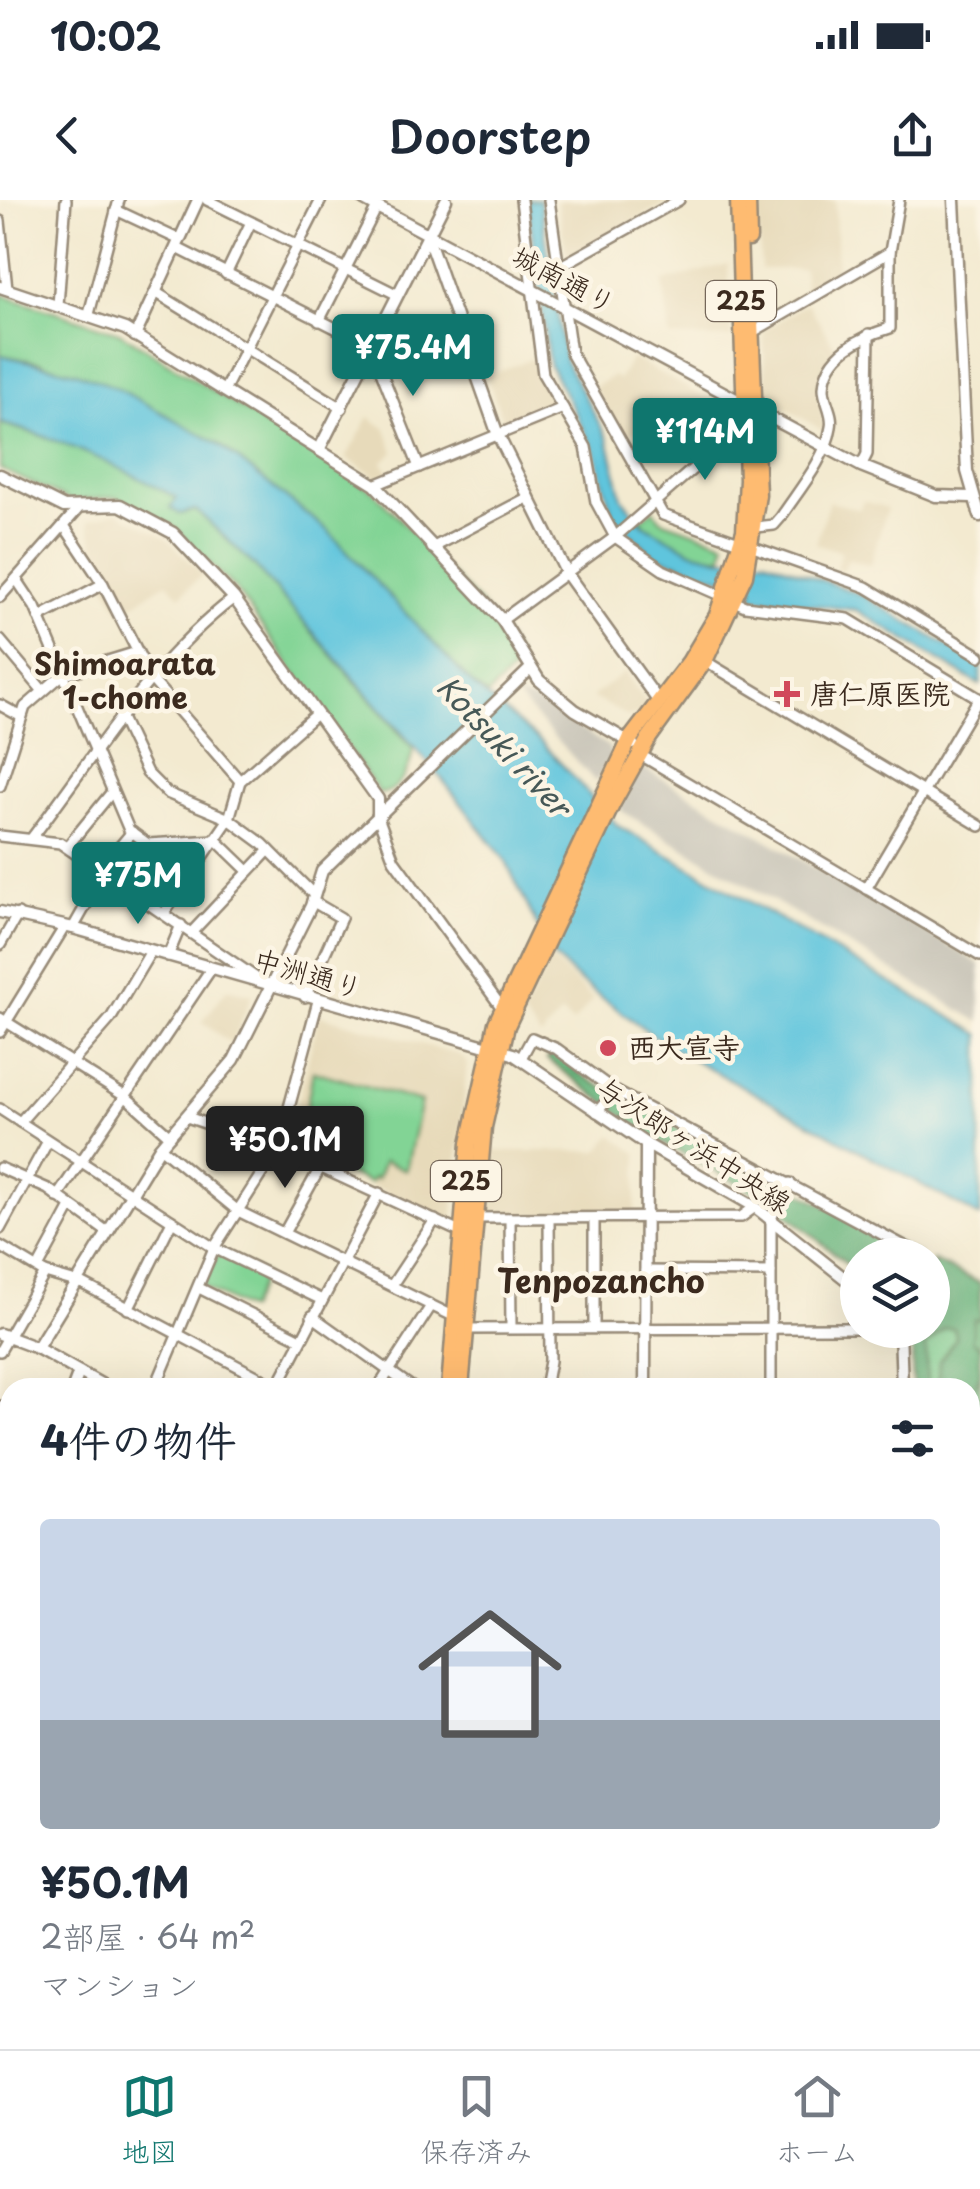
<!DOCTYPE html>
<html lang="ja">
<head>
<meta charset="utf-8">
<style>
  :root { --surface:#fff; --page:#f2f2f3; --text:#1f2937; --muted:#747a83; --line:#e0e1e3; --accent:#0f766e }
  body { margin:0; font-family:"Playpen Sans","Klee One",sans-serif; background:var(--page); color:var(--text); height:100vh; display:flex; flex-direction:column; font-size:38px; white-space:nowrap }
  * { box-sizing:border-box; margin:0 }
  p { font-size:32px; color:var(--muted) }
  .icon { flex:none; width:55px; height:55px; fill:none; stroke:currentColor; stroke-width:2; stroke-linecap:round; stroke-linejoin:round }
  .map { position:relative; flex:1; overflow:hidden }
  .sheet { position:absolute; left:0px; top:1178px; width:980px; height:672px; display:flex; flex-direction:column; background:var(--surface); border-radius:30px 30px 0 0; box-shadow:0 10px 40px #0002 }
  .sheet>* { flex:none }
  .fabs { position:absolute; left:840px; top:1038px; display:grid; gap:20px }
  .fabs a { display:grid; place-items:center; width:110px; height:110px; border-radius:50%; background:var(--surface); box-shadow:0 10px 40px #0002; font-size:50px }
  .price { position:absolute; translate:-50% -85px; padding:0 22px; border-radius:10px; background:var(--accent); color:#fff; font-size:32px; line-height:65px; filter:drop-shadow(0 2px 5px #0008) }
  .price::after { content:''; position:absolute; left:50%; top:60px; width:30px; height:22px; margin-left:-15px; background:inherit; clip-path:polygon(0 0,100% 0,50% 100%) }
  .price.selected { background:#222; color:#fff }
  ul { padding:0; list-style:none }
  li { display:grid; align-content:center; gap:20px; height:530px; padding:0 40px }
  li+li { border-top:2px solid var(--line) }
  li span { display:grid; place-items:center; height:310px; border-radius:10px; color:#555 }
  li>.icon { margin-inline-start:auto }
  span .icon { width:180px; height:180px; fill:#fffc; stroke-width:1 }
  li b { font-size:42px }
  h2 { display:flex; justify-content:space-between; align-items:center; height:120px; padding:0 40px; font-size:42px }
  .status { display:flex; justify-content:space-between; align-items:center; height:70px; padding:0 50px; background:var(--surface); direction:ltr }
  .status svg { height:28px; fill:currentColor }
  header { display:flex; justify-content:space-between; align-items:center; height:130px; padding:0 40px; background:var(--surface); font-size:45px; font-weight:600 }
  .dock { display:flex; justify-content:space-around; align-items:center; height:140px; border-top:2px solid var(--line); background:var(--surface); font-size:28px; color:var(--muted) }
  .dock a { display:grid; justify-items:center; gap:5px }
  .dock .selected { color:var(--accent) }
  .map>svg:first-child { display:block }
  .built { fill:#e7daba }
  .industrial { fill:#c8c4b8 }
  .green { fill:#82d495; stroke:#5e7f5a; stroke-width:2.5 }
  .forest { fill:#69b67e; stroke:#52704e; stroke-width:2.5 }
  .water { fill:#5fc5dd; stroke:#4d787e; stroke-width:2.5 }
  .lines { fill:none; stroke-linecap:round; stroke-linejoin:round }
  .minor-casing { stroke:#978a77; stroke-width:14 }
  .tertiary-casing { stroke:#978a77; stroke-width:15 }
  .trunk-casing { stroke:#978a77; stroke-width:19 }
  .minor { stroke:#fff; stroke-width:9 }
  .tertiary { stroke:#fff; stroke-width:10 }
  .trunk { stroke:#febb71; stroke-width:14 }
  .poi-dot { fill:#d1495b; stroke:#fcf5e5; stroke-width:4 }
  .labels { text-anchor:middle; stroke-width:9; stroke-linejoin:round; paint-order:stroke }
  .shield { fill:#fcf5e5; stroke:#75675a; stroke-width:2.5 }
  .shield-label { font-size:25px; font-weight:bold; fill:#3b2a1e }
  .street-label { font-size:28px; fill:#3b2a1e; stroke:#fcf5e5 }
  .poi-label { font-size:28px; font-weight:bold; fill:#3b2a1e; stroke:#fcf5e5; text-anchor:start }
  .neighbourhood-label { font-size:30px; font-weight:bold; fill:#3b2a1e; stroke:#fcf5e5 }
  .water-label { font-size:30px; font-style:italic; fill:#465857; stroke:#fcf5e5 }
  .quarter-label { font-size:32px; font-weight:bold; fill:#3b2a1e; stroke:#fcf5e5 }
</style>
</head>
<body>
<div class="status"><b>10:02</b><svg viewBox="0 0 49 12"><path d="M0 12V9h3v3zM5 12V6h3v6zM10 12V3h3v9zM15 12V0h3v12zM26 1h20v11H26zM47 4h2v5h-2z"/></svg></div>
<header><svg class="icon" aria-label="back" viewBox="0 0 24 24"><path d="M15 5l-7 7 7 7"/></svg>Doorstep<svg class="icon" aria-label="share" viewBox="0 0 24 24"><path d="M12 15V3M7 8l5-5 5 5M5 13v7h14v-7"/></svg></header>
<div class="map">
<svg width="980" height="1849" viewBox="0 0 980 1849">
  <rect width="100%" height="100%" fill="#fcf5e5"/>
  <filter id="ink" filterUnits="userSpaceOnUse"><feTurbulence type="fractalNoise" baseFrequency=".01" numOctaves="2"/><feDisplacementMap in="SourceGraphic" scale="20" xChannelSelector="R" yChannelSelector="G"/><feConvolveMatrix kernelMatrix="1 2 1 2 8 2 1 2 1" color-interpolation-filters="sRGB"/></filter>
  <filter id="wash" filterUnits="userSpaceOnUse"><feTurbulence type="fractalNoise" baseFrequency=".0048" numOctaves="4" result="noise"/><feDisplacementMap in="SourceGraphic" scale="40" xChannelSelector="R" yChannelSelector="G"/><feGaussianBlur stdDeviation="2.25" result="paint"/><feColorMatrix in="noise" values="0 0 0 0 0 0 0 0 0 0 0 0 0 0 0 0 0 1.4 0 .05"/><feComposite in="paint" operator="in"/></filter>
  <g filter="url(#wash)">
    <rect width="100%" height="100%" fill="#f3ead0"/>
    <g class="built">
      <polygon points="557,0 672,0 567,57"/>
      <polygon points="758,0 835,0 837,77 805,97 804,69 761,69"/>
      <polygon points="728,64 731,138 670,137 663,82"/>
      <polygon points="807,103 838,152 818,189 824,231 766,196 763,131"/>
      <polygon points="536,157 556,206 505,227 487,176"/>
      <polygon points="632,158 726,209 699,224 650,238 646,228 621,236 594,187 613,176 619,179"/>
      <polygon points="369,217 386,229 394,252 382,262 389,273 377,277 346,258"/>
      <polygon points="829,301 859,310 863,301 887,308 870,365 848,359 843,372 836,368 841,351 816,344"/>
      <polygon points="117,312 165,337 203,374 180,396 167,382 121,412 98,372 109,363 94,345 88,321"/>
      <polygon points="625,472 646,502 639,514 627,516 592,497"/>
      <polygon points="550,759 593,799 573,823 561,813 541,837 523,815"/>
      <polygon points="227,789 252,795 232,844 202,822"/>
      <polygon points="319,815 460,855 467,862 452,1024 295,948 290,937"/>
      <polygon points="612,935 638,954 635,1014 486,1014 491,951 599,951"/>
      <polygon points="970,1383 980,1383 980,1583 970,1584"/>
      <polygon points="48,1840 238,1840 235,1849 43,1849"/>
    </g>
    <g class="industrial">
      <polygon points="515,495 537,502 609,547 611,557 596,582"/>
      <polygon points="645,569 980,764 980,822 620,610 637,571"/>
    </g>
    <g class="green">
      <polygon points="0,94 119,132 373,291 495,420 516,454 513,470 488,495 474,486 327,330 217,243 42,163 0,155"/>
      <path d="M0,223L88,250L177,298L171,308L180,314L196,310L254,365L413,549C410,569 401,591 380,594L236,390L174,327L117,297L71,301L0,269Z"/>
      <path d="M653,310L661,320L725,342L723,356C695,359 661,340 640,320Z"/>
      <polygon points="313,871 421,902 406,970 384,961 377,979 373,977 370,983 343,972 346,964 300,943"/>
      <polygon points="219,1052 264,1075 248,1110 205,1088 203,1083"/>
      <polygon points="933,1061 980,1083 980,1283 970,1286 970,1188 913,1187 912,1130 932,1130"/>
    </g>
    <g class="forest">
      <polygon points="555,851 577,872 617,896 920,1055 858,1055 857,1072 772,1002 650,936 547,859"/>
      <polygon points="933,1061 980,1083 980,1120 974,1119 973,1141 980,1147 980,1174 970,1198 970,1188 942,1187 938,1183 939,1161 956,1138 954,1128 945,1128 926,1145 927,1187 913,1187 912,1130 932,1130"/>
    </g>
    <g class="water">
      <polygon points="527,0 540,0 565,161 608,239 622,298 643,324 692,351 720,358 765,359 860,394 980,465 980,485 856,410 753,398 753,389 653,355 613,317 594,250 549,164"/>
      <path d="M0,155L76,172L115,187L217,243L327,330L474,486L541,542L618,626L980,834V1017L665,844L578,780L551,754L505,660L438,574L254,365L196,310L180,314L170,308L177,298C118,266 65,240 0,223Z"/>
    </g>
  </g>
  <g filter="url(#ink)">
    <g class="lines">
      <g class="minor-casing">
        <g id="minor">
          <polyline points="207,0 396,94"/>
          <polyline points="521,0 543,174 586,247 596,302 615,337 663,370 745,406 848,419 980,499"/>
          <polyline points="549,0 571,153 663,315 866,387 980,456"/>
          <polyline points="116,10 180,40"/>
          <polyline points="0,21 7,89"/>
          <polyline points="177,48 371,146 419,267"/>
          <polyline points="559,67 679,0"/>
          <polyline points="226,74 251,22"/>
          <polyline points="157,93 342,208"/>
          <polyline points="58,105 66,0"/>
          <polyline points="89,114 119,0"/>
          <polyline points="319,121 377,7"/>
          <polyline points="751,133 890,52"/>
          <polyline points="224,191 321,0"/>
          <polyline points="861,266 867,254 869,134"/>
          <polyline points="375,285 563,208"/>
          <polyline points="65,327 103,384 152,480 240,581"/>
          <path d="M756,327L774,325L781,317C798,291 826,259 831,227C834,213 824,202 824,188C826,153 861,137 890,128V52L899,0"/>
          <polyline points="432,348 529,297"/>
          <polyline points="17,380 35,407 129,630 148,644 216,640 247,670"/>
          <polyline points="0,397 78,309"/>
          <polyline points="40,417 103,384"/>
          <polyline points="502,420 615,337 735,232 744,232"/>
          <polyline points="0,440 43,491"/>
          <polyline points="705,461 980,626"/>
          <polyline points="0,505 20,516"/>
          <polyline points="120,516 147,573 167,593 229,619 263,644 313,694"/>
          <polyline points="639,554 980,756"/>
          <polyline points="0,586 25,507 62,475 137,452"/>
          <polyline points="378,617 394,660 502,808"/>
          <polyline points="0,636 60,643 259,780"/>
          <path d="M31,639C95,556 150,462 234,398"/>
          <polyline points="67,647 111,593"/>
          <polyline points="100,670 132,632"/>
          <polyline points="866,689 979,498"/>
          <polyline points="165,712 229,619 240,581 316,514"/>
          <polyline points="73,728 104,673"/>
          <polyline points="191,733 269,650"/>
          <polyline points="0,745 18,714"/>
          <polyline points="168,756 181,725"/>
          <polyline points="305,797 341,718 312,701"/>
          <polyline points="0,818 126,897 170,936"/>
          <polyline points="0,832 65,726"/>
          <polyline points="521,858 532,838 557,849 615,891 921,1055"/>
          <polyline points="0,909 214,1048 322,1100"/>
          <polyline points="597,912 615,891"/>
          <polyline points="187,917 278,948 462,1033"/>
          <polyline points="20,922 111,818 151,751"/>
          <polyline points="160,947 238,1011 455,1117 467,1129 858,1128"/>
          <polyline points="0,968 48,989 106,1031"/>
          <polyline points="57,997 211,769"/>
          <polyline points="476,1018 741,1017 755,1007"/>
          <polyline points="510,1018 511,1128"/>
          <polyline points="594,1018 594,1128"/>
          <polyline points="0,1029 48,941"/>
          <polyline points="284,1033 320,968"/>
          <polyline points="0,1046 45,1073 83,1084 277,1187 379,993"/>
          <polyline points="38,1068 71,1007"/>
          <polyline points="645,1071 771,1072"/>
          <polyline points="392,1085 435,1020"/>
          <polyline points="199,1088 301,1139"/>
          <polyline points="128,1109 172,1021"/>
          <polyline points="312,1116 413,1188"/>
          <polyline points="0,1151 45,1073"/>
          <polyline points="155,1188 214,1048 278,948 318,801"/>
          <polyline points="378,1188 431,1106"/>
          <polyline points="545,1188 550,1161 549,1018"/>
          <polyline points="771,1188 771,1018 790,983"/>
          <polyline points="0,1206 10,1212"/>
          <polyline points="0,1262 10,1267"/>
          <polyline points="0,1484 10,1462"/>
          <polyline points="0,1546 10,1550"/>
          <polyline points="0,1604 4,1597 10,1599"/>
          <polyline points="0,1649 9,1631"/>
          <polyline points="0,1685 10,1689"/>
          <polyline points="0,1725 10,1708"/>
          <polyline points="0,1747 10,1753"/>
          <polyline points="0,1797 10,1802"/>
          <polyline points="970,1814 980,1813"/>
          <polyline points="0,1823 10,1809"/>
          <polyline points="696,1840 697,1849"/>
          <polyline points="357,1844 411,1840"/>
          <polyline points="36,1849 41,1840"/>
        </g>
      </g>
      <g class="tertiary-casing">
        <g id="tertiary">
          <polyline points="364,0 861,266 936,296 971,297"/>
          <polyline points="954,0 967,271 980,316"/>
          <polyline points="426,32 498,235 567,374 659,502"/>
          <polyline points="0,87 125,129 375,285 502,420 539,480 575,510 633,544"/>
          <polyline points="135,136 198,0"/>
          <polyline points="319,250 446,0"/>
          <polyline points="0,275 64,307 120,305 173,333 234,398 378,599 378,617"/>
          <polyline points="0,712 73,728 513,854 646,944 755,1007 858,1089"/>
          <polyline points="900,1130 902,1188"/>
          <polyline points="0,1134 37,1148 108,1188"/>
          <polyline points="37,1148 160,947 234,860 311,706 322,671 531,468"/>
          <polyline points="73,1188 79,1172"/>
          <polyline points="645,1188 646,944"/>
          <polyline points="0,1348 10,1326"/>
          <polyline points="970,1364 980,1363"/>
          <polyline points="970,1373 980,1373"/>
          <polyline points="0,1384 10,1389"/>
          <polyline points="970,1662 980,1661"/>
          <polyline points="532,1840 532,1849"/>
          <polyline points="542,1840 543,1849"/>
          <polyline points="940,1840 941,1849"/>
          <polyline points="951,1840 951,1849"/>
          <polyline points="355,1849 359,1840"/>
        </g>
      </g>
      <g class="trunk-casing">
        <g id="trunk">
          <polyline points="748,0 749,39"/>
          <polyline points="449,1188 469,943 496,823 630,539 689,462 717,415 744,331 747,280 738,0"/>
          <polyline points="461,1188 484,927 507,826 613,603 649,538 705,461 745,375 758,295 751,121"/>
          <polyline points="248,1849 250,1840"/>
          <polyline points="260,1849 262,1840"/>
        </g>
      </g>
      <use href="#minor" class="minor"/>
      <use href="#tertiary" class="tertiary"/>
      <use href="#trunk" class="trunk"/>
    </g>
  </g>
  <g class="poi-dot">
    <path d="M782 479h10v10h10v10h-10v10h-10v-10h-10v-10h10z"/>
    <circle cx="608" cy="848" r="10"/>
  </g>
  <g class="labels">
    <g class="shield">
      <rect x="706" y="81" width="70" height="40" rx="8"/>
      <rect x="431" y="961" width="70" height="40" rx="8"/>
    </g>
    <g class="shield-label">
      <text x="741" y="110">225</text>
      <text x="466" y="990">225</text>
    </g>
    <g class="street-label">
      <text transform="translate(564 80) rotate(28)" y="10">城南通り</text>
      <text transform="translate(308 774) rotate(16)" y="10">中洲通り</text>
      <text transform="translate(694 945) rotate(33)" y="10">与次郎ヶ浜中央線</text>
    </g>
    <g class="poi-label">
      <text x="810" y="504">唐仁原医院</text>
      <text x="628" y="858">西大宣寺</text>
    </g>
    <g class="neighbourhood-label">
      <text x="125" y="475">Shimoarata<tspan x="125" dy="34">1-chome</tspan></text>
    </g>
    <g class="water-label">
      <text transform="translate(503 547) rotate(47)" y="10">Kotsuki river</text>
    </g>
    <g class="quarter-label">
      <text x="601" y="1093">Tenpozancho</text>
    </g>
  </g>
</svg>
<div class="fabs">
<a><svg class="icon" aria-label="layers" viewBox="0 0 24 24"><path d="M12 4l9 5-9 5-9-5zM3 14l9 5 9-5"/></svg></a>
</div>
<b class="price" style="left:413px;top:199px">¥75.4M</b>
<b class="price" style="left:705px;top:283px">¥114M</b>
<b class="price" style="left:138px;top:727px">¥75M</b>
<b class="price selected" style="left:285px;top:991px">¥50.1M</b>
<section class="sheet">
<h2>4件の物件<svg class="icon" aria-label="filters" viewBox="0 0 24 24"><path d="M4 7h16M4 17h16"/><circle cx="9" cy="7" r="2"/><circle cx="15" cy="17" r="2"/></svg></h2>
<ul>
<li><span style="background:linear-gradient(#c9d6e8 65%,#9aa5b1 0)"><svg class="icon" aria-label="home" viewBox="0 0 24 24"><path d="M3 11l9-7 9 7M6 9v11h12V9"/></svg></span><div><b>¥50.1M</b><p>2部屋 · 64 m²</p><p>マンション</p></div></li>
</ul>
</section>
</div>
<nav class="dock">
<a class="selected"><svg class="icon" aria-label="map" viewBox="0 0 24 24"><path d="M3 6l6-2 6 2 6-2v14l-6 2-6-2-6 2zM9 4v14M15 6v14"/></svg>地図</a>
<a><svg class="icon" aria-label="saved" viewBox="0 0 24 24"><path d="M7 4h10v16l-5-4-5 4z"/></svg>保存済み</a>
<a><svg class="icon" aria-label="home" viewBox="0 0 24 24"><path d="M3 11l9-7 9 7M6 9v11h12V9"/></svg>ホーム</a>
</nav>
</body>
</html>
